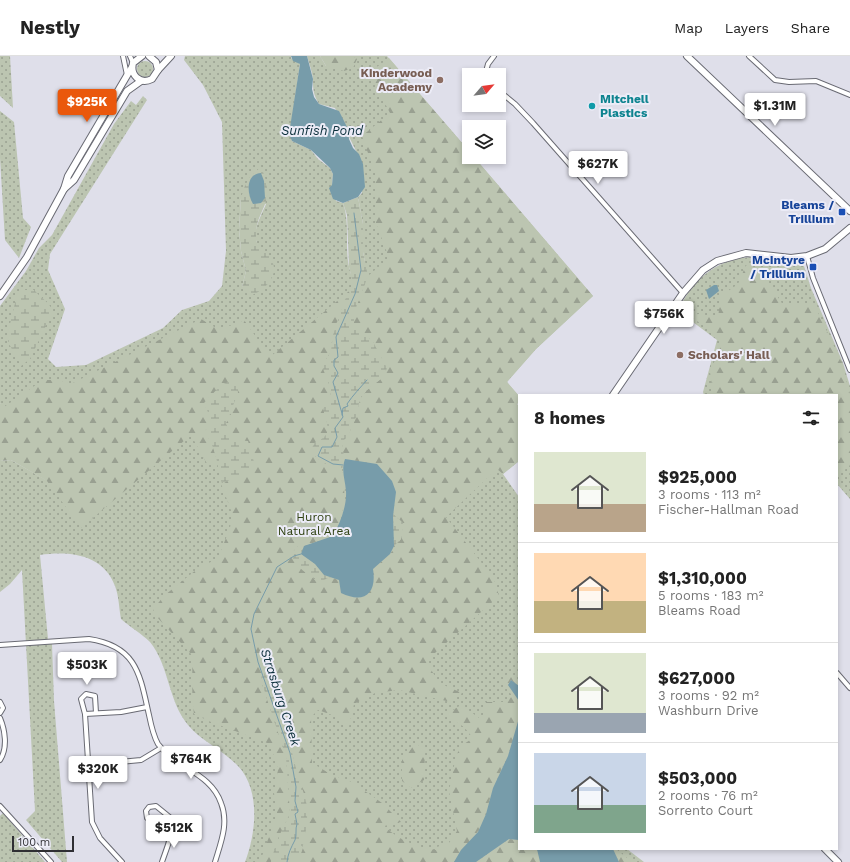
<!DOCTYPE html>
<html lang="en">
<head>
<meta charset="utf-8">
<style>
  :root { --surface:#fff; --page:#f2f2f2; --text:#222; --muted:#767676; --line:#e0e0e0; --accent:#ea580c }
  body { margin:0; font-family:"Work Sans",sans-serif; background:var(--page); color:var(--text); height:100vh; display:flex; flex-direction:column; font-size:15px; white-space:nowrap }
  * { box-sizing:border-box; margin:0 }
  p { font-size:13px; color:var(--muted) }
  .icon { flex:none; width:22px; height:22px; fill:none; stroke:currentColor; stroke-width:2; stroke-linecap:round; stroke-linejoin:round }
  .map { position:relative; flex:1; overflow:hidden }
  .details { position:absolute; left:518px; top:338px; width:320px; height:456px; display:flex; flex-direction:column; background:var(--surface); border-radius:0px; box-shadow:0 2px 6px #0003 }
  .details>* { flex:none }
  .needle { width:26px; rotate:62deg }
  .controls { position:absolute; left:462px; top:12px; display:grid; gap:8px }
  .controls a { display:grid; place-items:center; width:44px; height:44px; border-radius:0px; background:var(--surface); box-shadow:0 2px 6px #0003; font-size:20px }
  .scale { position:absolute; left:12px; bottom:10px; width:62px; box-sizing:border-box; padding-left:4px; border:2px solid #2f2f33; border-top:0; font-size:11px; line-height:14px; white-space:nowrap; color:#2f2f33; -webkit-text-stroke:3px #ececf7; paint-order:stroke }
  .price { position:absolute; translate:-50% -34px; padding:0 9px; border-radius:4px; background:#fff; color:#222; font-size:13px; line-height:26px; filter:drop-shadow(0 1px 2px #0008) }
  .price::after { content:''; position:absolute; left:50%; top:24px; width:12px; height:9px; margin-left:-6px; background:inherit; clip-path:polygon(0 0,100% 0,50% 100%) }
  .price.current { background:var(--accent); color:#fff }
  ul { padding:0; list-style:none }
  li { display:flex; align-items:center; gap:12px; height:100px; padding:0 16px }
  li+li { border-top:1px solid var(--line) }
  li span { display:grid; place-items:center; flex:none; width:112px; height:80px; border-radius:0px; color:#555 }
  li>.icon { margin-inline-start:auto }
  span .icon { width:48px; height:48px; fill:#fffc; stroke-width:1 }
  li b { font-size:17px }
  h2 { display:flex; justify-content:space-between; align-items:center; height:48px; padding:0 16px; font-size:17px }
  header { display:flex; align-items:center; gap:24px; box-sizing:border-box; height:56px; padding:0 20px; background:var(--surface); border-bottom:1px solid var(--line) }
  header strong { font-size:19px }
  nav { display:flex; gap:22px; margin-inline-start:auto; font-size:14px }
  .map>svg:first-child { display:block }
  .grass { fill:url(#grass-dots); fill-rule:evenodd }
  .forest { fill:url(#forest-firs) }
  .wetland { fill:url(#wetland-marsh); fill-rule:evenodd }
  .water { fill:#779caa }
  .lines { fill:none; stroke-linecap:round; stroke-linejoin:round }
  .stream { stroke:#779caa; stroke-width:1 }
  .street-casing { stroke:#696a73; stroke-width:6 }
  .secondary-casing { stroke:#696a73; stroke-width:8 }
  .street { stroke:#fff; stroke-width:4 }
  .secondary { stroke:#fff; stroke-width:6 }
  .education-dot { fill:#8d6e63; stroke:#ececf7; stroke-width:1.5 }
  .culture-dot { fill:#0f9aa8; stroke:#ececf7; stroke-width:1.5 }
  .transit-dot { fill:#1a4fb4; stroke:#ececf7; stroke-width:1.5 }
  .labels { text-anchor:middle; stroke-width:4; stroke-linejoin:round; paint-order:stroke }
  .education-label { font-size:12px; font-weight:bold; fill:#785e54; stroke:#ececf7; text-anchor:end }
  .culture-label { font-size:12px; font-weight:bold; fill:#0d838f; stroke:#ececf7; text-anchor:start }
  .transit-label { font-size:12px; font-weight:bold; fill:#164399; stroke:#ececf7; text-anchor:end }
  .park-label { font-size:12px; fill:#2f4111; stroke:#ececf7 }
  .water-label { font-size:13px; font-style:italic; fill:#0b2f3b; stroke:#ececf7 }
</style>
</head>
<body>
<header>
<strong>Nestly</strong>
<nav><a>Map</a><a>Layers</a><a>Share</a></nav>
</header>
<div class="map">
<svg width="850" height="806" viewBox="0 0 850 806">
  <defs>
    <pattern id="grass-dots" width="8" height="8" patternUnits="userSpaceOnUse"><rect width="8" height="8" fill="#bcc5b1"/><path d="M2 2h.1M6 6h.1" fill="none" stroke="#99a091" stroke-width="1.8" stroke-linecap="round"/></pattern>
    <pattern id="forest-firs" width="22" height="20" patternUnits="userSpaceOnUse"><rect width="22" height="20" fill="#bcc5b1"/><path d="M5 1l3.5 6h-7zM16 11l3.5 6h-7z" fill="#99a091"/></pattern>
    <pattern id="wetland-marsh" width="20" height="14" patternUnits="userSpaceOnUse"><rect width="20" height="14" fill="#bcc5b1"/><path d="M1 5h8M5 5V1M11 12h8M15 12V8" fill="none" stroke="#99a091"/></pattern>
  </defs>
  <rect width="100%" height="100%" fill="#dfdfea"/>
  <g class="grass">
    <polygon points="0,0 10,0 13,52 0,40"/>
    <path d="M185,0H291V2L300,8L290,78L292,85L311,94L318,103L330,112L333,118L332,129L336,145L343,147C351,169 343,195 351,218L365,206L363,196V168L358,141L362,137L356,95L335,52L319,48C313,38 313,33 313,23C312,15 309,7 307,0H320L326,10L348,0H387L469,95V101H474L593,240L536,293L507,326L519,340V346L517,348L519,351V405L503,418L519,441V793H627L644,806H245C256,778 261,734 238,710C224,695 200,684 188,669C168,645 169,609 150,586C142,578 130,571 121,563C119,553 119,540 115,530C103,498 69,495 40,499L48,583L52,588L54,645L67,806H62L26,764L35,755L22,514L10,528L0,536V405L11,404L46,424L0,347V250L26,215L39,192L52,179L114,68L131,45L136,49L143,40L147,44L50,198L48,214L65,253L48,303L56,311L86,309L163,272L182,254L209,245L222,230L226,195L222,66L203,29L184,4ZM241,142L266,148C262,158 253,173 256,184C259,200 276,196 272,221L242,231L246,215L241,195L239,173Z"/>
    <circle cx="145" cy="13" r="8"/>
    <polygon points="0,55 14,66 23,162 31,171 19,202 5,184 0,102"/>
    <path d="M750,201L798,205L804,210L811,232L843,307L850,330V443L837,428V339H704L703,336L717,284L678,255C692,224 715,204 750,201Z"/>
    <polygon points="3,757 45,806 0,806 0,760"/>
  </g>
  <g class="forest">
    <polygon points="320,0 353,0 357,3 353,12 344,15 326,10"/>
    <path d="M389,2L469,95V101H474L593,240L536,293L507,326L519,340V346L517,348L519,351V405L503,418L497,413L446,461L494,523L499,540L426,605L439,627L462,637L451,646L399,634L375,637L354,648L349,670L335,660L318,654L311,661L312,707L332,719L352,726L382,747L401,766L384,770C399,784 416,791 436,794L437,791L449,787L457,775L449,735L456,700L461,690L473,682L464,671L445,659L461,649L482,664L485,646H504L512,640L504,627L507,618L519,625V630L511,624L508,629C511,634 516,639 519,644C527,664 501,712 494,731C488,746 486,761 478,775C472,786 461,794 454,806H298L304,789L292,692L278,649L261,614L262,628L286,701L290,757L276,787L271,806H260L277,758L274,737L278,713L270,688L211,666L194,658C191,638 193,619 192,599L156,560L153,553L165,539L196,514L218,502L230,472L232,457L220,425L224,427L233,384L229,378L226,367L232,357L204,375L211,384L218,408H207L191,379L81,472L47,425L11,404L0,405V347L4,351L43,324H59L71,328L201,263L216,272L234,269L244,264L270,301L354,231C344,245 338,260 334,277C332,287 334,294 326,303L331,334L330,343L324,359C328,367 331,378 321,384L324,405L333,411L342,413C346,438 346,457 333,480L304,490H298L292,497L295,506L315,524L325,525L330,521L339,524L375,523L373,513L390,498L401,483L403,467L393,458L396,436L377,408L345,403L342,392L343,385L348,380L356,361L360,343L367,334L382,322L387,312L372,284L358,276L354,268V257L368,220L389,202L376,167L375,117L362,80L390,57L375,28L374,13Z"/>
    <polygon points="746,209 766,223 783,249 814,248 841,305 850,338 850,409 837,421 837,339 713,339 710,316 721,290 720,282 689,259 699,258 718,261 721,240 738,228"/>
    <polygon points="416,687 425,695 424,724 411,732 402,725 402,704"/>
    <polygon points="509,783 519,784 519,793 537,793 540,806 476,806"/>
    <polygon points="613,793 616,793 632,806 619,806"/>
  </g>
  <g class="wetland">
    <path d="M261,111C278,150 255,151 256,182C256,191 265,195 270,201C282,219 264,236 249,240L242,231L246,215L241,195L239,173L241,142L244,132L250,120ZM250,123L264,125L265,142L248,134Z"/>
    <path d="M358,141L363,168V196L368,220L354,257V268L358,276L372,284L387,312L382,322L367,334L360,343L356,361L348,380L343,385L342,392L345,403L342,413C330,411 316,405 311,394L315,386C336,378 325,368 323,351L330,343L331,334L322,310L331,295L333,279L344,245L354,231L349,211L347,159L343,147Z"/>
    <path d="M25,234H34C40,241 49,246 53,255L30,303L21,310L8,286L9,272L17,239Z"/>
    <path d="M233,324L237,327L238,337L226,367L229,378L233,384L248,385L254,406L248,414L224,427L220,425C218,407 215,389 204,375L213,368L204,347L221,329Z"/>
    <polygon points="393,458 403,467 401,483 394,490"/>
    <path d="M298,490H304L301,498L315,508L324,519L330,521L322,525C312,523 291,508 292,497Z"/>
    <path d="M261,613C281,637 289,686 297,716C300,728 306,740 307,752C308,770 304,789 298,806H271L276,787L290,757L286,701L262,627Z"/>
  </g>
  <g class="water">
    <polygon points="291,0 307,0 313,23 312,33 314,41 319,48 339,55 348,73 349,83 353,92 359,98 363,108 365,131 358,141 343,147 333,143 329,132 332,129 333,118 330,112 311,94 292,85 289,78 300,8 293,5"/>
    <path d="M261,117L264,125L265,142L261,147L253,148C247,138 245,118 261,117Z"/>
    <polygon points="714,229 717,229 719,235 709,243 706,234"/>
    <path d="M345,403L377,408L392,425L396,436L393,460L394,490L390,498L373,513C377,538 364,548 341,537L339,524L324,519L315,508L301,498L304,490L333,480C340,467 347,450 346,435C345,423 341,415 345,403Z"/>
    <polygon points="511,624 519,630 519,645 508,629"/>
    <polygon points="519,662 519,784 509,783 476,806 454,806 461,794 478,776 486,758 493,732 508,700"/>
    <polygon points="537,793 613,793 619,806 540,806"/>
  </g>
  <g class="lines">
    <g class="stream">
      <path d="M342,359L343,352L348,350L347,348C353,339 360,332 367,324"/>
      <polyline points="343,409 333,408 318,400 322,391 332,391 337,381 335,372 343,361 333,326 338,317 334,310 334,304 338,301 336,281 355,238 361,214 354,157"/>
      <path d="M287,806C288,797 291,792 295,784C297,779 295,773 297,768L295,758L298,756L295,745L296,731L290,697L258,606L251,573L254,558L277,511L294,500L301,498"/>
    </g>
    <g class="street-casing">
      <g id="street">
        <polyline points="123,0 127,19"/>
        <polyline points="130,0 133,7"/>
        <polyline points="749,0 775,24 789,26 816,25 850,39"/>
        <polyline points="485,19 488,8 494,0"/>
        <polyline points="499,35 515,48 533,67 683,237"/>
        <polyline points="807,200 813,222 850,314"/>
        <path d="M0,589L89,583C137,590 140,619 149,659C151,669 153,679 158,688C176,712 211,717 221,747C229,767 221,786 215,806"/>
        <polyline points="837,617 850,632"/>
        <polyline points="0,646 3,652 0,657"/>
        <polyline points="96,657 95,640 86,638 81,643 85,658 92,766 100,782 122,806"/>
        <polyline points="85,658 121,656 147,651"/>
        <path d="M0,662C5,674 8,692 0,704"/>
        <polyline points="88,709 141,704 161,692"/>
        <polyline points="0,750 51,806"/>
        <path d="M162,806C166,794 174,776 172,763L156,750L149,751L146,755L147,762L165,774L171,775"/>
      </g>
    </g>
    <g class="secondary-casing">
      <g id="secondary">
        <path d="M142,0L133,7C130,19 140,29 152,23L158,14L156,6L149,0"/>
        <polyline points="687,0 850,155"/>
        <polyline points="158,14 171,0"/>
        <polyline points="64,133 74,124 127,35 141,25"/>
        <polyline points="0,240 27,201 64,133 68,120 132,11"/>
        <polyline points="613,339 683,237 703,214 717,205 746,197 791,202 807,200 825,193 850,172"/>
        <polyline points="825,793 838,806"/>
      </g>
    </g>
    <use href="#street" class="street"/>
    <use href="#secondary" class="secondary"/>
  </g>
  <g class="education-dot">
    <circle cx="440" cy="24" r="4"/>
    <circle cx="680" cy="299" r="4"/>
  </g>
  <circle class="culture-dot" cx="592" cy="50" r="4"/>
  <g class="transit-dot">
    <rect x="838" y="152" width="8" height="8" rx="2"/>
    <rect x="809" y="207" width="8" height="8" rx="2"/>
  </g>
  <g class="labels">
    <g class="education-label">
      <text x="432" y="21">Kinderwood<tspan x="432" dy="14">Academy</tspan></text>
      <text x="688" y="303" text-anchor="start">Scholars' Hall</text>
    </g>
    <g class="culture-label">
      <text x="600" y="47">Mitchell<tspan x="600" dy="14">Plastics</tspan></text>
    </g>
    <g class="transit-label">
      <text x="834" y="153">Bleams /<tspan x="834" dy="14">Trillium</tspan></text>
      <text x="805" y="208">McIntyre<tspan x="805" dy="14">/ Trillium</tspan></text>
    </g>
    <g class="park-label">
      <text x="314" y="465">Huron<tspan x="314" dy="14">Natural Area</tspan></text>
    </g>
    <g class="water-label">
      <text x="322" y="79">Sunfish Pond</text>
      <text transform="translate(281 641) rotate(72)" y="5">Strasburg Creek</text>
    </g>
  </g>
</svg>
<div class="controls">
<a><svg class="needle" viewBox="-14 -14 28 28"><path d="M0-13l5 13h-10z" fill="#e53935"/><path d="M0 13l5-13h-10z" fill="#767676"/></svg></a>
<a><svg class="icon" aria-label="layers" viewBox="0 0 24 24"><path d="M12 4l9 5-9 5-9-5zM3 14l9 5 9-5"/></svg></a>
</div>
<div class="scale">100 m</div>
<b class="price current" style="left:87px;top:67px">$925K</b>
<b class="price" style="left:775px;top:71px">$1.31M</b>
<b class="price" style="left:598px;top:129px">$627K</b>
<b class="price" style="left:664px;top:279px">$756K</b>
<b class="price" style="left:87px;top:630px">$503K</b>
<b class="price" style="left:191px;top:724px">$764K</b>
<b class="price" style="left:98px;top:734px">$320K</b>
<b class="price" style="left:174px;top:793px">$512K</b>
<section class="details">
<h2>8 homes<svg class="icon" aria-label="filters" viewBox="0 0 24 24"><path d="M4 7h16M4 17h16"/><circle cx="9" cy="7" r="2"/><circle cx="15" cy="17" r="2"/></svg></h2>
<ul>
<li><span style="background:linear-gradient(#dfe7d0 65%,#b9a48a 0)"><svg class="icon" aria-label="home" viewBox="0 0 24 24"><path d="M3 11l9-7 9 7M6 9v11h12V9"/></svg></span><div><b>$925,000</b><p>3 rooms · 113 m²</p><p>Fischer-Hallman Road</p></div></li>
<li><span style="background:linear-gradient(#ffd9b3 60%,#c2b280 0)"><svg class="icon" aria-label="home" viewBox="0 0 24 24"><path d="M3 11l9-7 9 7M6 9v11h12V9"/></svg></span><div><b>$1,310,000</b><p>5 rooms · 183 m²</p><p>Bleams Road</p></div></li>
<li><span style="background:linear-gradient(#dfe7d0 75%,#9aa5b1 0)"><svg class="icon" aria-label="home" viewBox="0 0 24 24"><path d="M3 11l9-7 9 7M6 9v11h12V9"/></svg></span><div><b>$627,000</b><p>3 rooms · 92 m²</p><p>Washburn Drive</p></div></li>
<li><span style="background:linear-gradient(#c9d6e8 65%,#7fa58c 0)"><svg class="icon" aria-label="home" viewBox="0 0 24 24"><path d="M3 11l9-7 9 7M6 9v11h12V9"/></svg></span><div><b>$503,000</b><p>2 rooms · 76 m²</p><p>Sorrento Court</p></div></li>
</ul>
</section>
</div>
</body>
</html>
